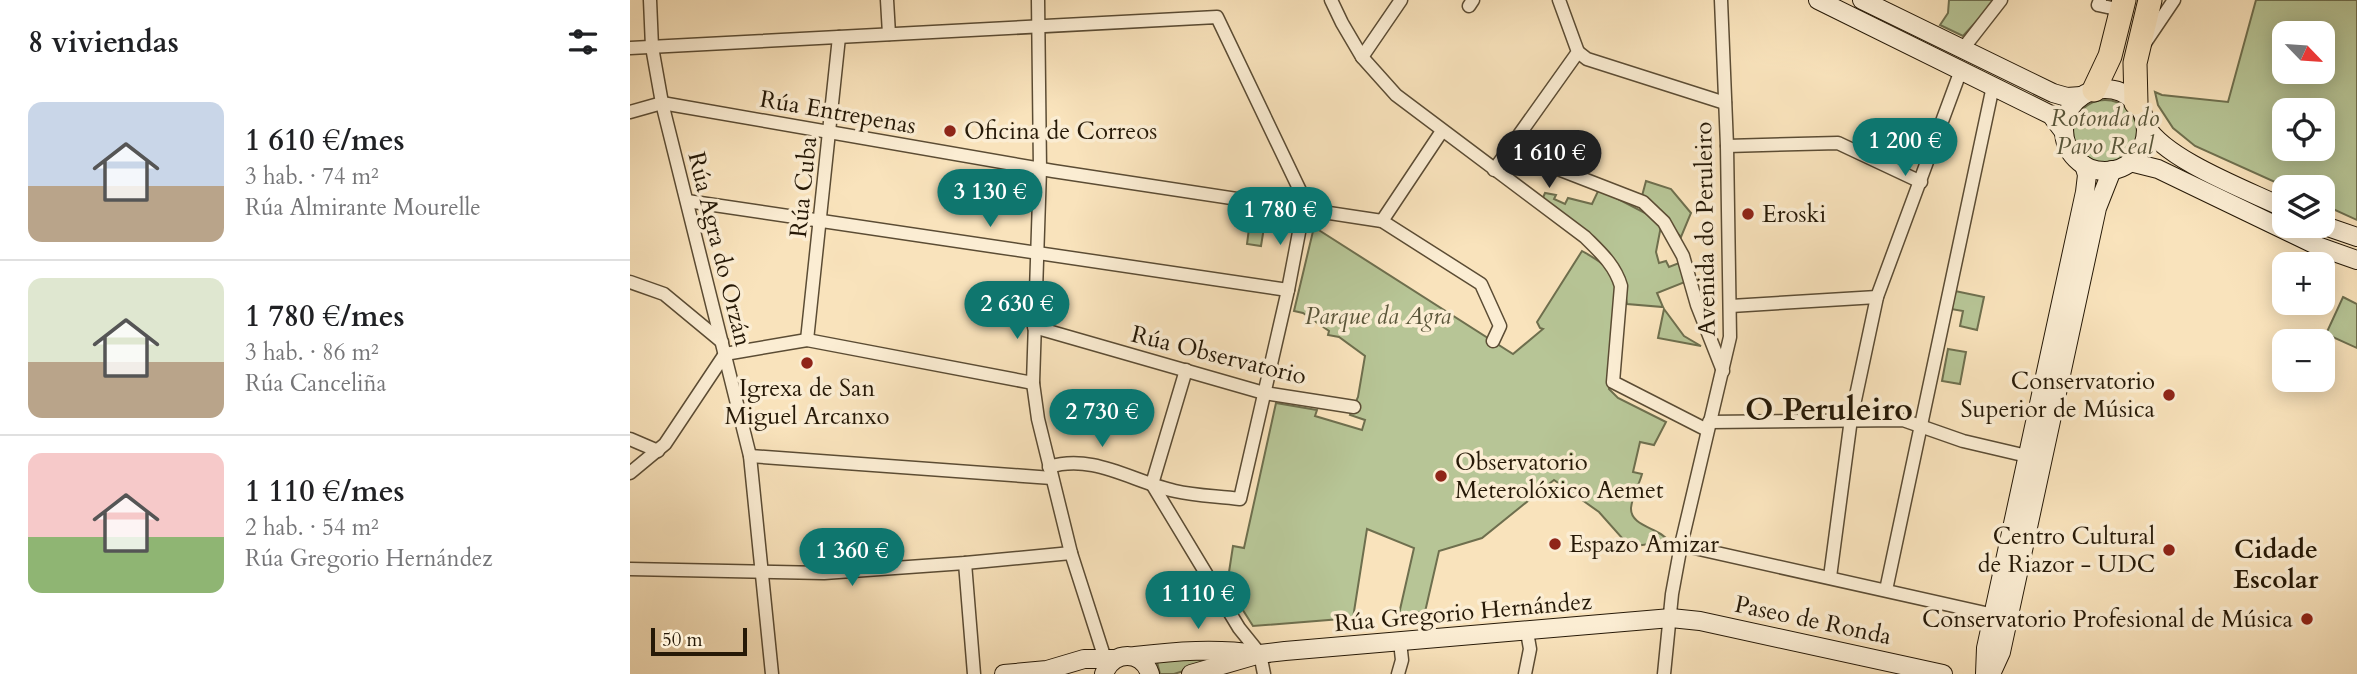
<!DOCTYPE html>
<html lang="es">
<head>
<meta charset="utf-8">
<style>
  :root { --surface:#fff; --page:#f2f2f2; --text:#202124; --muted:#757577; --line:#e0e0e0; --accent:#0f766e }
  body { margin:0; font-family:Cardo,serif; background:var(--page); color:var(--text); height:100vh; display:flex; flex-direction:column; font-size:26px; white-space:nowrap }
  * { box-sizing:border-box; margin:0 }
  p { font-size:23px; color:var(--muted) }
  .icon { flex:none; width:38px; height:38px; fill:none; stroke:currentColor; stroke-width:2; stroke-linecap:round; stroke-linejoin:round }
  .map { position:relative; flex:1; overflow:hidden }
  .details { display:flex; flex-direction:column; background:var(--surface); width:630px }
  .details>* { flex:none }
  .needle { width:46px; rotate:115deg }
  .controls { position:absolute; left:1642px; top:21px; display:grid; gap:14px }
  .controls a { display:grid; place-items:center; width:63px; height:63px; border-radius:14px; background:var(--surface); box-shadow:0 4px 18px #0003; font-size:35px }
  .scale { position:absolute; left:21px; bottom:18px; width:96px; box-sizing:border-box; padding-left:7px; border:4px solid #261907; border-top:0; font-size:19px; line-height:24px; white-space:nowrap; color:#261907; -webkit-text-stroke:5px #fbedd3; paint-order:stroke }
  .price { position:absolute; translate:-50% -60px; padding:0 16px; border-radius:24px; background:var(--accent); color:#fff; font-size:23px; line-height:46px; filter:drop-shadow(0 2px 4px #0008) }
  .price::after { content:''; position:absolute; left:50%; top:42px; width:21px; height:16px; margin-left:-10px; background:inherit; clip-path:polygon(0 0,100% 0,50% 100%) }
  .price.current { background:#222; color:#fff }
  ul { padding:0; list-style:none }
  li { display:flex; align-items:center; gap:21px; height:175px; padding:0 28px }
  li+li { border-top:2px solid var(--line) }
  li span { display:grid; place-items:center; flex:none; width:196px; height:140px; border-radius:14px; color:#555 }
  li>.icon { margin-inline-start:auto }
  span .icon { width:84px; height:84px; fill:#fffc; stroke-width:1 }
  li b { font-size:30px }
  h2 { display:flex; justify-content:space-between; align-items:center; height:84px; padding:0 28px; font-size:30px }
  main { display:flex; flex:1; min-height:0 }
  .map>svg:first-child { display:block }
  .green { fill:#b7c596; stroke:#6e6f4e; stroke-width:2; fill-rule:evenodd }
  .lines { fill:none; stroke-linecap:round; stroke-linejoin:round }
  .street-casing { stroke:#5b4c34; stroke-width:15 }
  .secondary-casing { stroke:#261907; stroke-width:20 }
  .highway-casing { stroke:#261907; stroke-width:25 }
  .street { stroke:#fbedd3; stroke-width:12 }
  .secondary { stroke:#fbedd3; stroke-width:18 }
  .highway { stroke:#f9e3bc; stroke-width:23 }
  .poi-dot { fill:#8f2418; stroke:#fbedd3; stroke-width:2.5 }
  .labels { text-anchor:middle; stroke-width:7; stroke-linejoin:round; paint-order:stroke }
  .street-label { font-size:24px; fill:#261907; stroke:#fbedd3 }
  .park-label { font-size:24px; font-style:italic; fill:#595539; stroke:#fbedd3 }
  .poi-label { font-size:24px; fill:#261907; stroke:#fbedd3; text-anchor:start }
  .neighbourhood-label { font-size:26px; font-weight:bold; fill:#261907; stroke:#fbedd3 }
  .district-label { font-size:32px; font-weight:bold; fill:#261907; stroke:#fbedd3 }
</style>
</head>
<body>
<main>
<section class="details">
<h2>8 viviendas<svg class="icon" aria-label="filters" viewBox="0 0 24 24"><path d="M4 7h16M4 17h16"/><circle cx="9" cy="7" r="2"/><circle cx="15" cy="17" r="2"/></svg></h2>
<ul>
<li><span style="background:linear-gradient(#c9d6e8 60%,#b9a48a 0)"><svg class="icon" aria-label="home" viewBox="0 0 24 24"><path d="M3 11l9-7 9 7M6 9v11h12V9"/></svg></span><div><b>1 610 €/mes</b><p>3 hab. · 74 m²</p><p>Rúa Almirante Mourelle</p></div></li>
<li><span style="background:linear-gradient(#dfe7d0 60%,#b9a48a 0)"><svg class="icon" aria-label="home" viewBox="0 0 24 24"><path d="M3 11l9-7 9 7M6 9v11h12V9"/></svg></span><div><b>1 780 €/mes</b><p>3 hab. · 86 m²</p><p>Rúa Canceliña</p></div></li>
<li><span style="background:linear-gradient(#f6c9c9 60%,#8fb573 0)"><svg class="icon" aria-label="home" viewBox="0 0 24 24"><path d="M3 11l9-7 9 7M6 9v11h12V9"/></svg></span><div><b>1 110 €/mes</b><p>2 hab. · 54 m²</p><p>Rúa Gregorio Hernández</p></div></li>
</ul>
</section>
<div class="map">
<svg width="1727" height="674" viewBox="0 0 1727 674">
  <rect width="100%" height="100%" fill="#f9e3bc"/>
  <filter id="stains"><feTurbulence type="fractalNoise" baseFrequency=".00286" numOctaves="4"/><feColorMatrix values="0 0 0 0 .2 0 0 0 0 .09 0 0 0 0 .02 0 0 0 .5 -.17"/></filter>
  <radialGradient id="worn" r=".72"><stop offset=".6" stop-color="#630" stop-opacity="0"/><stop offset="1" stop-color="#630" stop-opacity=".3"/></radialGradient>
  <g class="green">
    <polygon points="1319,0 1366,0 1333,36 1310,25 1318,13"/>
    <path d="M1626,0H1727V220L1692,204V187H1656L1565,146L1543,128L1528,105L1525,92L1532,95L1598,102ZM1654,33H1692V72H1654ZM1692,110V149H1654V110Z"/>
    <circle cx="1475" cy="132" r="32"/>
    <polygon points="1016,181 1041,189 1061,213 1051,237 1012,196"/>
    <polygon points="969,189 1017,214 1031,226 1026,252 1029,263 1036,261 1039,267 1049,263 1055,282 1027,293 1033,307 997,304 992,277 912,200 915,193 926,195 924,199 935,204 938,198 962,204"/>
    <polygon points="621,213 636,215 631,246 617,244"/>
    <path d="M684,227L883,354L913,329L910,328L907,322L952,251C964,258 980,266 984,280C992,303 977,361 979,389L988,398L1036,422L1024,445L1010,442L1003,472L1012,474C1009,485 1002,497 1001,508C1000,527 1031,528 1038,541L1000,547L969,512L924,480L852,538L809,551L795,612L769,614L784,548L737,529L723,618L623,626L597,585L603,546L614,548L646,403L687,410L685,416L732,430L735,420L720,415L728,397L735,356L709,337L698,335L699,331L673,313L664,311Z"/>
    <polygon points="1325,291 1354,297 1347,330 1330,326 1333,311 1321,309"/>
    <polygon points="1713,297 1727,304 1727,348 1696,334"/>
    <polygon points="1034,309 1054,336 1071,346 1028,338"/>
    <polygon points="1318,349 1336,352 1330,384 1312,381"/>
    <polygon points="608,654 544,674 530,674 527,662"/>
  </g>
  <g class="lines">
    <g class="street-casing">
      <g id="street">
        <polyline points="20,0 22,47 32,103 120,456 142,674"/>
        <polyline points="257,0 259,34"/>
        <polyline points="408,0 410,169 403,383 408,419 441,553 477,665"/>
        <path d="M701,0L712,23L732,57L766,95L955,237C970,252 985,265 991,286L983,382L1077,430"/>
        <polyline points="1470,0 1468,5 1491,10"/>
        <polyline points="839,6 843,0"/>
        <polyline points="1515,43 1544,0"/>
        <path d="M0,48L587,17L675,201L658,290L610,499C588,496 566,496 545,491C503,482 463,453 419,467"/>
        <polyline points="1332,50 1371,0"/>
        <polyline points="948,52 957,59 1095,103"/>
        <polyline points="732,57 771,0"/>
        <polyline points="0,112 32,103 423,171 752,221 851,284 870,326 863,341"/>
        <polyline points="1097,146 1208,143 1291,182"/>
        <polyline points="897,157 1013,202 1034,222 1053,256 1067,305 1093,371"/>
        <polyline points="864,170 948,52 929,0"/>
        <polyline points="57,201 658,290"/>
        <polyline points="752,221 812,131"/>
        <polyline points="0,282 34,294 92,342"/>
        <polyline points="1101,306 1247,297"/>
        <polyline points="404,327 634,393 724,407"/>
        <polyline points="177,340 209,37"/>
        <polyline points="556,370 522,484 609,628 630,654 634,674"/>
        <polyline points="1079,422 1273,420 1333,441 1397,456"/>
        <polyline points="0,439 28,451"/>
        <polyline points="120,456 422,478"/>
        <polyline points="0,473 35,444 95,354 177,340 403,383"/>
        <polyline points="1051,545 1364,615"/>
        <polyline points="335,563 344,674"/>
        <polyline points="0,569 194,573 335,563 441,553"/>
        <polyline points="1200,577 1221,419 1247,297 1331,70"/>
        <polyline points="1256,590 1363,86"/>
        <polyline points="768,674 772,660 770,642"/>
        <polyline points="895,674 900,649 897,632"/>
        <polyline points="1034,674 1042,594 1051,545 1100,337 1097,146 1091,0"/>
      </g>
    </g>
    <g class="secondary-casing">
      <g id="secondary">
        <polyline points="1188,0 1421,115 1434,132"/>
        <polyline points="1232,0 1423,93 1437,97 1451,96"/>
        <circle cx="1475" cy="130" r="41"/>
        <path d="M1516,126C1536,160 1617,190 1654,208"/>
        <polyline points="1500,162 1528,169 1690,247 1727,260"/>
        <polyline points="1692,225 1727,237"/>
        <path d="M505,656C546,651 586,648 627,654"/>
        <polyline points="374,674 417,670 454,659 483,659"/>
        <path d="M474,674C483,650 512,650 520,674"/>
        <polyline points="561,674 630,654 655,651 1041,618 1070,621 1313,674"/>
        <polyline points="1355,674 1356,648 1455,192 1457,175 1454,165"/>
        <polyline points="1361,674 1371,652 1467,208 1482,170"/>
      </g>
    </g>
    <g class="highway-casing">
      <g id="highway">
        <polyline points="1464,90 1480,56 1494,0"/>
        <polyline points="1506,103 1505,63 1520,0"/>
      </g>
    </g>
    <use href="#street" class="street"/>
    <use href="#secondary" class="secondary"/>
    <use href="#highway" class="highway"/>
  </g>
  <g class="poi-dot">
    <circle cx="320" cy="131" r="7"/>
    <circle cx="1118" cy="214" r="7"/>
    <circle cx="177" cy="363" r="7"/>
    <circle cx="1539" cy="395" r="7"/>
    <circle cx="811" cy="476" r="7"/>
    <circle cx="925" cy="544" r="7"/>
    <circle cx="1539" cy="550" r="7"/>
    <circle cx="1677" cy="619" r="7"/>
  </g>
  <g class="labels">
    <g class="street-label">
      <text transform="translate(208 112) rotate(10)" y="8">Rúa Entrepenas</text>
      <text transform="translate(173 187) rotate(-84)" y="8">Rúa Cuba</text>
      <text transform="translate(1075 229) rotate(-91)" y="8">Avenida do Peruleiro</text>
      <text transform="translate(90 249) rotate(76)" y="8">Rúa Agra do Orzán</text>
      <text transform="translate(589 355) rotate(14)" y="8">Rúa Observatorio</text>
      <text transform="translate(833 612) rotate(-5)" y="8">Rúa Gregorio Hernández</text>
      <text transform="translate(1183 620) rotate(12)" y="8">Paseo de Ronda</text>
    </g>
    <g class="park-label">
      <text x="1475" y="126">Rotonda do<tspan x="1475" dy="28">Pavo Real</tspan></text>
      <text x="748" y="324">Parque da Agra</text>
    </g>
    <g class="poi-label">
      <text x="334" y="139">Oficina de Correos</text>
      <text x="1132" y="222">Eroski</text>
      <text x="1525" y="389" text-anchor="end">Conservatorio<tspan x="1525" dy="28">Superior de Música</tspan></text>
      <text x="177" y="396" text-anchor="middle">Igrexa de San<tspan x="177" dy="28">Miguel Arcanxo</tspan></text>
      <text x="825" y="470">Observatorio<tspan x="825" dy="28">Meterolóxico Aemet</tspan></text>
      <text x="1525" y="544" text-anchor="end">Centro Cultural<tspan x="1525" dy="28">de Riazor - UDC</tspan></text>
      <text x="939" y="552">Espazo Amizar</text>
      <text x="1663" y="627" text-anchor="end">Conservatorio Profesional de Música</text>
    </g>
    <g class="neighbourhood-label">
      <text x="1646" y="558">Cidade<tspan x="1646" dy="30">Escolar</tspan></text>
    </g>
    <g class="district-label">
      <text x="1199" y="420">O Peruleiro</text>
    </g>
  </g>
  <rect width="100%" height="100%" filter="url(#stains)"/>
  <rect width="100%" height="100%" fill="url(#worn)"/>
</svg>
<div class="controls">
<a><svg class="needle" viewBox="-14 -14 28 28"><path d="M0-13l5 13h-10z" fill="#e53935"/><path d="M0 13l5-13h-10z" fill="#757577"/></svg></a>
<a><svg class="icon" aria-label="locate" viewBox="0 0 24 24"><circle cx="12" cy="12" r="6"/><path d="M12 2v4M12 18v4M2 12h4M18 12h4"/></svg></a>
<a><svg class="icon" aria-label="layers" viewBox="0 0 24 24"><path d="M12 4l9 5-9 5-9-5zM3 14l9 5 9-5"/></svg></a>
<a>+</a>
<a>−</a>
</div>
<div class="scale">50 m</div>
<b class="price" style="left:1275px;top:178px">1 200 €</b>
<b class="price current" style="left:919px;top:190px">1 610 €</b>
<b class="price" style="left:360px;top:229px">3 130 €</b>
<b class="price" style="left:650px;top:247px">1 780 €</b>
<b class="price" style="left:387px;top:341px">2 630 €</b>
<b class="price" style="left:472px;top:449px">2 730 €</b>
<b class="price" style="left:222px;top:588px">1 360 €</b>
<b class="price" style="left:568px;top:631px">1 110 €</b>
</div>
</main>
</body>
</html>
